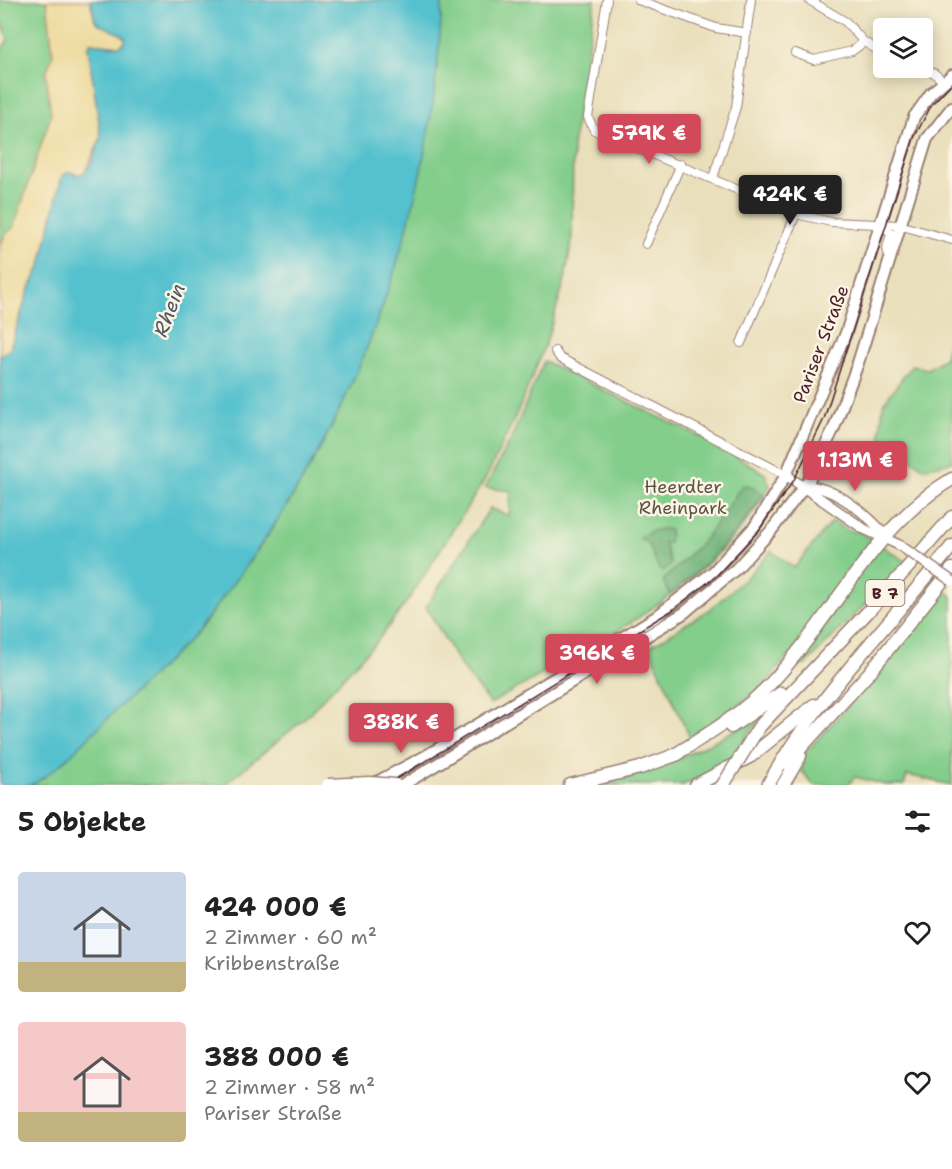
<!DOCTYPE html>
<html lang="de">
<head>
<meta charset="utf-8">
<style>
  :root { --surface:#fff; --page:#f6f6f6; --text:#222; --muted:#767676; --accent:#d1495b }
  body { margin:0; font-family:"Shantell Sans",sans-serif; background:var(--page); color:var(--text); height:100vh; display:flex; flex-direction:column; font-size:22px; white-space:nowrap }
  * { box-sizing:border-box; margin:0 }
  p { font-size:20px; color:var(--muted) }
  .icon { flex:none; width:33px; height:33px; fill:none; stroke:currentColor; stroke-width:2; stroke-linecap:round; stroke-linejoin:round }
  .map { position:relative; height:785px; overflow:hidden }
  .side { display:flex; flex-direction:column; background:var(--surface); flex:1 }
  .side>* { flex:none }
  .tools { position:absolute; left:873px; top:18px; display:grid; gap:12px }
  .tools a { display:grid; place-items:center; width:60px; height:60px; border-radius:6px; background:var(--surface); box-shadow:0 3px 15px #0003; font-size:30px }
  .price { position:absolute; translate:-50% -51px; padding:0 14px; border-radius:6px; background:var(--accent); color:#fff; font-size:20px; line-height:39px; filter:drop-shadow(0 2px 3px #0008) }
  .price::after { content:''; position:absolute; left:50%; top:36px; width:18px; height:14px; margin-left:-9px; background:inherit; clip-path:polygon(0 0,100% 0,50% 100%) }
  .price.active { background:#222; color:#fff }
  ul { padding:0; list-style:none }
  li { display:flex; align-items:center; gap:18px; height:150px; padding:0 18px }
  li span { display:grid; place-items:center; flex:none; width:168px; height:120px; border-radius:6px; color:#555 }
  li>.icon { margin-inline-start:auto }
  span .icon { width:72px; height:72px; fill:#fffc; stroke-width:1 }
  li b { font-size:26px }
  h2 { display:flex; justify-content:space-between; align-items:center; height:72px; padding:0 18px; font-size:26px }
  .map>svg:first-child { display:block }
  .green { fill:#83ce8b; stroke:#66765b; stroke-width:1.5 }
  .forest { fill:#6ab177; stroke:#5a6851; stroke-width:1.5 }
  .sand { fill:#eeda9e; stroke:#9c7c64; stroke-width:1.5 }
  .water { fill:#55c1ce; stroke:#50707c; stroke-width:1.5 }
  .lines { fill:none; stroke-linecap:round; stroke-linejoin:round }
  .minor-casing { stroke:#9a7f73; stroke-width:10 }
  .tertiary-casing { stroke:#9a7f73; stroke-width:12 }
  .secondary-casing { stroke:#9a7f73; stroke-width:14 }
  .trunk-casing { stroke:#9a7f73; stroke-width:15 }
  .minor { stroke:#fff; stroke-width:8 }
  .tertiary { stroke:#fff; stroke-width:9 }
  .secondary { stroke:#fff; stroke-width:10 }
  .trunk { stroke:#fff; stroke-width:12 }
  .tram { stroke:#4a1f2b; stroke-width:1.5 }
  .tertiary-bridge-casing { stroke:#9a7f73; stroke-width:12; stroke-linecap:butt }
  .trunk-bridge-casing { stroke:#9a7f73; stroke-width:15; stroke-linecap:butt }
  .tertiary-bridge { stroke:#fff; stroke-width:9 }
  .trunk-bridge { stroke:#fff; stroke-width:12 }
  .labels { text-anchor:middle; stroke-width:5; stroke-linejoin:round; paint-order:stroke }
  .shield { fill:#fcf5e5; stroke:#7f5f63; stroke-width:1.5 }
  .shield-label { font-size:16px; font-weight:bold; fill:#4a1f2b }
  .street-label { font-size:18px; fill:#4a1f2b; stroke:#fcf5e5 }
  .park-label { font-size:18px; fill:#5b5448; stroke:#fcf5e5 }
  .water-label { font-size:20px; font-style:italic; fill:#4e5864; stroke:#fcf5e5 }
</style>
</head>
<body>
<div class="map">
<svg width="952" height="785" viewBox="0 0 952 785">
  <rect width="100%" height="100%" fill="#fcf5e5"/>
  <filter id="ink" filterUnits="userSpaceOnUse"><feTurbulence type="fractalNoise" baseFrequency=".0167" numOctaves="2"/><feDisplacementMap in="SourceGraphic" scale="12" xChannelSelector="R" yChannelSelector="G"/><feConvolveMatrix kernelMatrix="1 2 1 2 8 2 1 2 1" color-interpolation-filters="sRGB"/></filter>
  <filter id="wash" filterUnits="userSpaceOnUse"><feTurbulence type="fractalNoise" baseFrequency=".008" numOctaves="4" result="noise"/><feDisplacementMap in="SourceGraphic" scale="24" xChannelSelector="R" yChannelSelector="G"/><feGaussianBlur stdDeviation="1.35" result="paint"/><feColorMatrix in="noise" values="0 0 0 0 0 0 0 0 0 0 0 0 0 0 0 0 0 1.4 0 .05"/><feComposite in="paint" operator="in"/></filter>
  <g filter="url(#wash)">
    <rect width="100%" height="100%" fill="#e9dfbb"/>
    <g class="green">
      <polygon points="0,0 47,0 53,55 46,73 51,115 14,227 6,234 0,245 0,53 8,39 3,24 0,22"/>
      <path d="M442,0H595L573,143L572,239L565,279L547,340L519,409L487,476L411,596L378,640L303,720L224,785H31C61,762 87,738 114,712C140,686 168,662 193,635C210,617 223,596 238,577C365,409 428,210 442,0Z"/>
      <polygon points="952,327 952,462 924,468 880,437 883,404 912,365 927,369 945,358"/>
      <path d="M544,361L725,449L765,474L770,486C712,592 589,646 490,704L460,665L426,607L490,508L509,516L511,491L485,488L510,441Z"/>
      <polygon points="832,521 846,530 860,532 907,562 805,665 788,656 761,689 691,740 649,647 710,609 746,578 771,551 794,568"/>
      <polygon points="943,589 952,596 952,785 907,775 904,785 885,785 855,777 848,785 813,785 802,771 804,754 850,704"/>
      <path d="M765,712L725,767L683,785H602C661,769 713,745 765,712Z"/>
    </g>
    <g class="forest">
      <path d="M749,485L764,495C737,533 706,566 670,595L663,581L706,538L742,486Z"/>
      <polygon points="663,529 670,530 669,543 664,543 671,564 663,571 659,569 648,544 640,538 651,531"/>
    </g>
    <polygon class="sand" points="47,0 90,0 95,21 116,29 126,40 120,46 91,43 88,47 101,137 85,172 79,175 69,172 62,176 41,265 28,292 10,349 0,356 0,245 6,234 14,227 51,115 46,73 53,55"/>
    <path class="water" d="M90,0H442C434,207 361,414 237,578C222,597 209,617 193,635C169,660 144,684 118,708C102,723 48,782 29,785C20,785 9,785 0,785V356L10,349L28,292L41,265L62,176L69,172L79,175L85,172L93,160L101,137L88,47L90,43L120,46L125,42V37C117,30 98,27 95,20C92,13 94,7 90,0Z"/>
  </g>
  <g filter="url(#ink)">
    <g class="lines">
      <g class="minor-casing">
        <g id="minor">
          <polyline points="607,0 588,117 594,130 796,214 831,222 899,225 952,240"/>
          <polyline points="638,0 716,28 747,33"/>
          <polyline points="809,0 846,22 864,42 884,54"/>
          <polyline points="795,53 814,60 852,51 864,42"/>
          <polyline points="918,68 934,73 944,82"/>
          <polyline points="713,178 736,107 751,0"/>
          <polyline points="881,225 891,233 887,248 889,258"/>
          <polyline points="646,244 681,164"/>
          <polyline points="741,343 796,214"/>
          <polyline points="555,351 560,358 786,475"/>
        </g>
      </g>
      <g class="tertiary-casing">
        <g id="tertiary">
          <polyline points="786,475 864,529 899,545"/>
          <path d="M805,486C834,486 867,514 885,535"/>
        </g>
      </g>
      <g class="secondary-casing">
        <g id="secondary">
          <polyline points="371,785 424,757 656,617 713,572 755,526 786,475 846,333 914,117 931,93 952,75"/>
          <polyline points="403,785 684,613 736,569 771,531 809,480 834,428 858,363 927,139 952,107"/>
        </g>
      </g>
      <g class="trunk-casing">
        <g id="trunk">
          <polyline points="731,727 781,693"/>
          <polyline points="759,727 879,600 952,517"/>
          <path d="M673,756C708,734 743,713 771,683C833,618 873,526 952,479"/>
          <polyline points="787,763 869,673 952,569"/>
          <polyline points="570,785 640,768 678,754"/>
          <polyline points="696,785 751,756 814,705"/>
          <path d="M768,785C816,697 890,624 952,546"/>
          <polyline points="783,785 800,756"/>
        </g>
      </g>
      <use href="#minor" class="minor"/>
      <use href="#tertiary" class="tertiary"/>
      <use href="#secondary" class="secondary"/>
      <use href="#trunk" class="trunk"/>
      <polyline class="tram" points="386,785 671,611 716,576 759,530 794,480 824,419 914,138 932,104 952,83"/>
      <g class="tertiary-bridge-casing">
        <polyline id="tertiary-bridge" points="899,545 952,581"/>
      </g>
      <g class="trunk-bridge-casing">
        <g id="trunk-bridge">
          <polyline points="328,785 370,783 395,785"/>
          <polyline points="723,785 759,727"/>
        </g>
      </g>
      <use href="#tertiary-bridge" class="tertiary-bridge"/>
      <use href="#trunk-bridge" class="trunk-bridge"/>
    </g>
  </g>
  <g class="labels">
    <rect class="shield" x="865.5" y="580" width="39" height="26" rx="4.5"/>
    <g class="shield-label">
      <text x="885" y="599">B 7</text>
    </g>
    <g class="street-label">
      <text transform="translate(821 344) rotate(-69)" y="6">Pariser Straße</text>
    </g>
    <g class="park-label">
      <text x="683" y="493">Heerdter<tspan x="683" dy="21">Rheinpark</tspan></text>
    </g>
    <g class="water-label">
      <text transform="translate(169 310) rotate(-69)" y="7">Rhein</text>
    </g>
  </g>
</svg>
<div class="tools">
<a><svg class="icon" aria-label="layers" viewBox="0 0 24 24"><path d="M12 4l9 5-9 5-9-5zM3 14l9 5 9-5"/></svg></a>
</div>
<b class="price" style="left:649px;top:165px">579K €</b>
<b class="price active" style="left:790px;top:226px">424K €</b>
<b class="price" style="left:855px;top:492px">1.13M €</b>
<b class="price" style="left:597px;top:685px">396K €</b>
<b class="price" style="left:401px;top:754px">388K €</b>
</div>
<section class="side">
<h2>5 Objekte<svg class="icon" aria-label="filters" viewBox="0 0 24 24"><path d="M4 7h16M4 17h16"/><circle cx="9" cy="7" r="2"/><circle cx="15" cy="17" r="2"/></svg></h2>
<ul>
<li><span style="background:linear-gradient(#c9d6e8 75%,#c2b280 0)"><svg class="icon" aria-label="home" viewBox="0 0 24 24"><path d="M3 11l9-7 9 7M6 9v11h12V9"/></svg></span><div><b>424 000 €</b><p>2 Zimmer · 60 m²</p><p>Kribbenstraße</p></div><svg class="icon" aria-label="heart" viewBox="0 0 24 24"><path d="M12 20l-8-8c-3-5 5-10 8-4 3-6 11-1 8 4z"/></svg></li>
<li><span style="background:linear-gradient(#f6c9c9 75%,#c2b280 0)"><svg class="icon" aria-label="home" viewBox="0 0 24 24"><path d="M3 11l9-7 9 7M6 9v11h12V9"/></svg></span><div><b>388 000 €</b><p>2 Zimmer · 58 m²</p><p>Pariser Straße</p></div><svg class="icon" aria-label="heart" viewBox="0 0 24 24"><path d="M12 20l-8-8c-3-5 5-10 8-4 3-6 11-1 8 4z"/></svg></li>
</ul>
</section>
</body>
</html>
